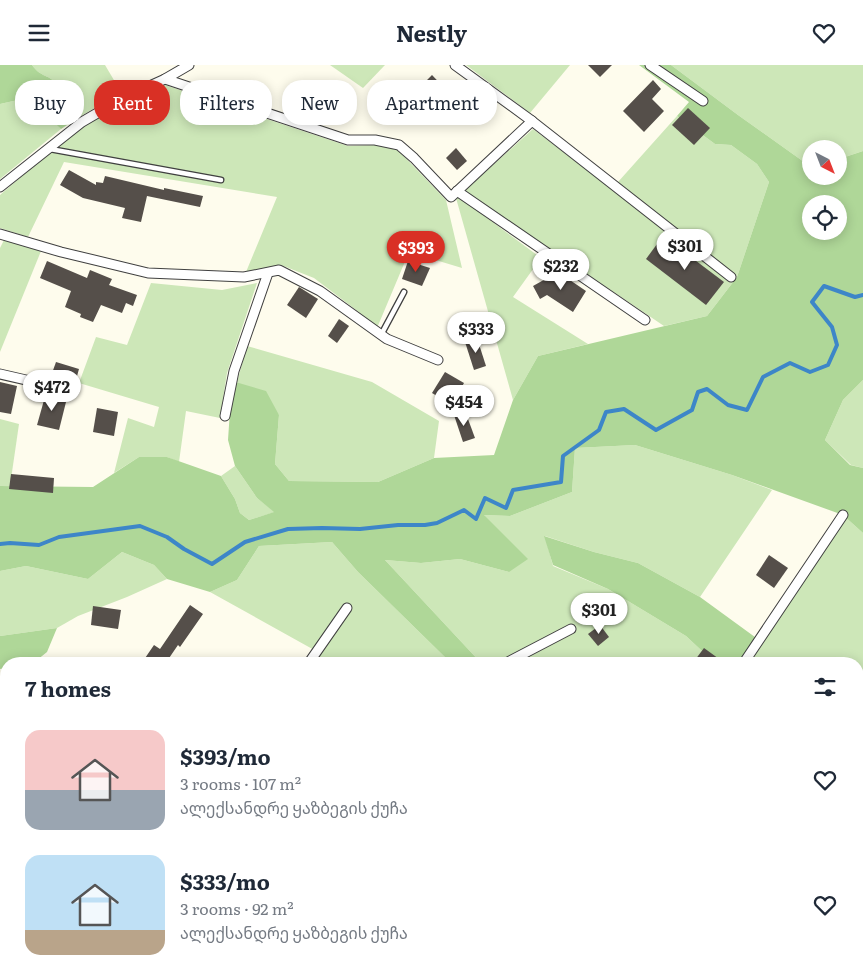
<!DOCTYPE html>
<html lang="en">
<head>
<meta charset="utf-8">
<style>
  :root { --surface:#fff; --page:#f6f6f7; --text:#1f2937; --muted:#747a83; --accent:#d93025 }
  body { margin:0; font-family:Literata,"Noto Sans Georgian",serif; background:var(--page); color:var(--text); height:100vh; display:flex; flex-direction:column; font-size:19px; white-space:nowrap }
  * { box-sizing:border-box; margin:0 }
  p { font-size:16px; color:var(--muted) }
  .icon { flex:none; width:28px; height:28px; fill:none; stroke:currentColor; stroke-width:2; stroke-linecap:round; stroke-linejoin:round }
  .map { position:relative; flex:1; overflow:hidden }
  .drawer { position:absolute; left:0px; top:592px; width:864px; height:321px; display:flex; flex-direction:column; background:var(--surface); border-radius:20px 20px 0 0; box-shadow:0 2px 12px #0003 }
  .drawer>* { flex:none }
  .banner { position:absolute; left:15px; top:15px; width:500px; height:45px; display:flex; gap:10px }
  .needle { width:32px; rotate:138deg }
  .controls { position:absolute; left:802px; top:75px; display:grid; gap:10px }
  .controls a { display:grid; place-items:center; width:45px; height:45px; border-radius:50%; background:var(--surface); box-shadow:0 2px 12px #0003; font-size:25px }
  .price { position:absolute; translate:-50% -42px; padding:0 11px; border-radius:18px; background:#fff; color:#222; font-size:16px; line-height:32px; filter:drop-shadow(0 1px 2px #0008) }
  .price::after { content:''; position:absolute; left:50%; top:30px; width:15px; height:11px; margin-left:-8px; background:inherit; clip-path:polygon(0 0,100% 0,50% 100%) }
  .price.current { background:var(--accent); color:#fff }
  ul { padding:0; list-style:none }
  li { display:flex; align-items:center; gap:15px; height:125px; padding:0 25px }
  li span { display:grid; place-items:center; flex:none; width:140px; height:100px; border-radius:15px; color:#555 }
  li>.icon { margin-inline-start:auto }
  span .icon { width:60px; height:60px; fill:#fffc; stroke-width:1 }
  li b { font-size:21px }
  h2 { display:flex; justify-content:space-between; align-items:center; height:60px; padding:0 25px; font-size:21px }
  .pill { padding:0 18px; border-radius:20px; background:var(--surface); box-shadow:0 2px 12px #0003; font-size:18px; line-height:45px }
  .pill.current { background:var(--accent); color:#fff }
  header { display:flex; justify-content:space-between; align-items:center; height:65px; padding:0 25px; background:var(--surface); font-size:22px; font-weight:700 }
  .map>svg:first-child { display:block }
  .green { fill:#cde7b8 }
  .forest { fill:#afd798; fill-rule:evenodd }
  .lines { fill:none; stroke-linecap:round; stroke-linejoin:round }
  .stream { stroke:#3d86c8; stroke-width:4 }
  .building { fill:#554f4a }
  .lane-casing { stroke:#404040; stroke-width:7 }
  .street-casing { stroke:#404040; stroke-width:11 }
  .lane { stroke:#fff; stroke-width:4.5 }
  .street { stroke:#fff; stroke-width:9 }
</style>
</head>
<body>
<header><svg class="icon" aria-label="menu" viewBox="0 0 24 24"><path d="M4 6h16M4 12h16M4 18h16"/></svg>Nestly<svg class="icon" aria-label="heart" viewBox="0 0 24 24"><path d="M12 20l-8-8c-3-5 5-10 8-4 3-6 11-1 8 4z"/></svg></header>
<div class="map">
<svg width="863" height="913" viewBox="0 0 863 913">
  <rect width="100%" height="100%" fill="#fefced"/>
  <g class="green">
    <path d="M32,0H105L121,27L78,53C72,40 66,26 54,16C45,9 40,11 32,0Z"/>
    <polygon points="330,0 385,0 363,23"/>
    <polygon points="466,0 570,0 530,48"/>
    <polygon points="671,0 863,0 863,86 839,94 839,84 811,84 811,102 738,50"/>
    <polygon points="165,20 348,81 377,80 398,85 446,135 462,203 409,187 377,263 360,248 314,213 281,200 246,207 277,132 64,97 28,172 0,163 0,130 45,91 81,63 119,39"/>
    <polygon points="27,33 61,64 0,114 0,39"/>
    <polygon points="677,51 715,79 731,80 757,99 769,117 737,212 707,251 664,261 464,126 533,64 634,141 639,134 618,117"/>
    <polygon points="459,132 541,193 513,232 588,279 538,291 513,335 456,133"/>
    <polygon points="4,175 41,186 0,287 0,183"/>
    <polygon points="151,218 222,225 257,218 227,308 220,353 186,346 179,397 167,392 139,392 114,408 128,353 154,362 159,342 79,318 96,272 127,280"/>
    <polygon points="247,281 372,317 439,356 434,393 378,417 289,416 275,399 279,350 237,317"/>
    <polygon points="863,315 863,403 851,400 825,375 843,335"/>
    <polygon points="0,354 19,359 10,421 0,421"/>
    <polygon points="635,380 732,410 772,425 700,532 638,498 594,487 545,471 553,501 608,524 686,571 716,599 482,599 385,495 421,498 460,494 509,507 484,450 510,451 572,427 575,383"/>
    <polygon points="235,401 257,433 275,447 249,455 240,448 235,434 221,411"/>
    <polygon points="843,450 863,468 863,913 537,913 540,908 858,908 858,599 743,599"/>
    <polygon points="332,477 358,507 452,599 308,599 316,586 210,527 237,515 259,481"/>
    <polygon points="122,487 154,500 167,514 127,532 78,551 57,563 0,571 0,506 26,501 88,514"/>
    <polygon points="467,908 537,908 535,913 478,913"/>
  </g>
  <g class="forest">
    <path d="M0,0H32C40,11 45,9 54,16C66,26 72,40 78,53L61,64L27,33L0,39Z"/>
    <path d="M639,0H671L738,50L811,102V111H839V94L863,86V315L843,335L825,375L850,400L863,403V468L843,450L732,410L635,380L575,383L572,427L510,451L484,450L528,494L509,507L460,494L421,498L385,495L482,599H452L358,507L332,477L259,481L237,515L210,527L167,514L154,500L122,487L88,514L26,501L0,506V421L93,422L139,392H167L221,411L235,434L240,448L249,455L274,447L257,433L235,401L228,375L232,316L266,326L279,350L275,399L289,416L378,417L434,393L494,390L513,335L538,291L707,251L737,212L769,117L757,99L731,80L715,79L677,51L689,37ZM811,139H839V166H811Z"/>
    <polygon points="544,471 594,487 638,498 700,532 759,575 743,599 716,599 686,571 608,524 553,500"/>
    <polygon points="57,563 47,587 32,599 6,599 6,603 0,604 0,571"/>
  </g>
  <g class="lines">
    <polyline class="stream" points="0,479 10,478 39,480 59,472 140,461 167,472 184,484 212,499 245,477 288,464 322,463 360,464 398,460 425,460 437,458 464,445 476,454 485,433 506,443 513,425 561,417 563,391 599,365 606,347 624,344 656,365 692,345 698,327 707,324 728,340 747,345 763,312 790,298 810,307 828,300 837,280 832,262 812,237 824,221 855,232 863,230"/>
  </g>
  <g class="building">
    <polygon points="588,0 612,0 600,12"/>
    <polygon points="432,10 455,34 443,45 434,35 431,38 418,24"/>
    <polygon points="653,15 661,24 652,34 664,46 644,67 623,46"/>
    <polygon points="300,26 321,31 318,45 296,40"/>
    <polygon points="688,43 710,63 694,80 672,60"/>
    <polygon points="456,83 467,96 457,105 446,93"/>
    <polygon points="69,105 96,120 96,117 103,118 105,111 164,125 164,123 203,131 200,142 147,131 141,157 122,153 125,143 83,133 60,120"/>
    <polygon points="663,171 724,217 706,240 646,194"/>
    <polygon points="47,196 87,213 90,205 112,214 109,220 137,230 133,241 126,238 122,248 101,240 93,257 80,252 81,249 65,242 71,226 40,213"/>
    <polygon points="408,196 430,203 422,221 402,214"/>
    <polygon points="558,207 586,226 573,247 547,230 540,234 533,221"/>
    <polygon points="299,222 318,234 306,253 287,240"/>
    <polygon points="339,254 349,261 337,278 328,271"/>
    <polygon points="477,273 486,301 474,305 465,277"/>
    <polygon points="56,297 79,304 75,318 51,311"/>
    <polygon points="445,307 464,318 452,340 432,328"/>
    <polygon points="0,317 17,321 11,349 0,347"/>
    <polygon points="46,328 67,333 59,365 37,360"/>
    <polygon points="97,343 118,347 114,371 93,367"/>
    <polygon points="465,346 475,373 463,377 454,350"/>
    <polygon points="11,409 54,413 53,428 9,424"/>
    <polygon points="769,490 788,503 774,523 756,510"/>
    <polygon points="190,540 203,549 180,582 178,580 165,599 141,599 154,580 160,584"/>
    <polygon points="93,541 121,545 118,564 91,560"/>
    <polygon points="600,560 609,572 598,581 588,569"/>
    <polygon points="704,583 726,599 692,599"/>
  </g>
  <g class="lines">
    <g class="lane-casing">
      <g id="lane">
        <polyline points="50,84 221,115"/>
        <polyline points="381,270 404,227"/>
      </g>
    </g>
    <g class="street-casing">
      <g id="street">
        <polyline points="455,0 532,56"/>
        <polyline points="650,0 703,36"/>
        <polyline points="165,14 348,75 375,75 399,80 414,93 451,132 532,56 731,212"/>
        <polyline points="0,122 82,57 123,33 165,14 189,0"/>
        <polyline points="457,126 645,255"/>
        <polyline points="0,169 61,187 148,208 244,212 279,205 320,226 387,274 438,295"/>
        <polyline points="0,309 74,326"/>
        <polyline points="225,351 234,306 268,208"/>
        <polyline points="308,599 347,543"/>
        <polyline points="504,599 571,564"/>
        <polyline points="743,599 843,450"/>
        <polyline points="0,882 6,870"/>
        <polyline points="858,888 863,880"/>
        <polyline points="669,908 670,913"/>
        <polyline points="117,913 119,908"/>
        <polyline points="250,913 253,908"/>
        <polyline points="381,913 384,908"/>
        <polyline points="535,913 537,908"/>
        <polyline points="840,913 844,908"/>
      </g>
    </g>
    <use href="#lane" class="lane"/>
    <use href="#street" class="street"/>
  </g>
</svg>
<div class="controls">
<a><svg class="needle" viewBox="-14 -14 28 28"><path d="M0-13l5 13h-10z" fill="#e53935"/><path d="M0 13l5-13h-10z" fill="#747a83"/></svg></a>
<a><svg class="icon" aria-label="locate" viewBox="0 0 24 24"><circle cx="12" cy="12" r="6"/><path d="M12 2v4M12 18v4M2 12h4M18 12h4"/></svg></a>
</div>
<b class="price" style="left:685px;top:206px">$301</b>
<b class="price current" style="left:416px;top:208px">$393</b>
<b class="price" style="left:561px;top:226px">$232</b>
<b class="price" style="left:476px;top:289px">$333</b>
<b class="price" style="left:52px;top:347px">$472</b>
<b class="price" style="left:464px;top:362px">$454</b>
<b class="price" style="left:599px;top:570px">$301</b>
<div class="banner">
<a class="pill">Buy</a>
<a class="pill current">Rent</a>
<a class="pill">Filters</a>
<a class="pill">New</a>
<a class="pill">Apartment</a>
</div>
<section class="drawer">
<h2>7 homes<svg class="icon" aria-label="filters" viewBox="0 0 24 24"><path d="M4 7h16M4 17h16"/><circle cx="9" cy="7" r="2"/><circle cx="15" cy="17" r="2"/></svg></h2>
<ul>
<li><span style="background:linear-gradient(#f6c9c9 60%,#9aa5b1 0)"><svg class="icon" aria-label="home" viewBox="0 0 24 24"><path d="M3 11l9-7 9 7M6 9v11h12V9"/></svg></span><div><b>$393/mo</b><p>3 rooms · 107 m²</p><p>ალექსანდრე ყაზბეგის ქუჩა</p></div><svg class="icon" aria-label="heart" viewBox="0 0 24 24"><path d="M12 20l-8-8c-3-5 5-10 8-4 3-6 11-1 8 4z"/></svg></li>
<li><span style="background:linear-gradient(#bfe0f5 75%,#b9a48a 0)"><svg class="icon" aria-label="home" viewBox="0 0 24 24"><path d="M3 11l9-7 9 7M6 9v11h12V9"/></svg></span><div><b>$333/mo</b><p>3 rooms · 92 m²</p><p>ალექსანდრე ყაზბეგის ქუჩა</p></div><svg class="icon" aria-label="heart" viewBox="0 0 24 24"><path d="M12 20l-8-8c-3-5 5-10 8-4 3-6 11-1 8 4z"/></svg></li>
</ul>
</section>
</div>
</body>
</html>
